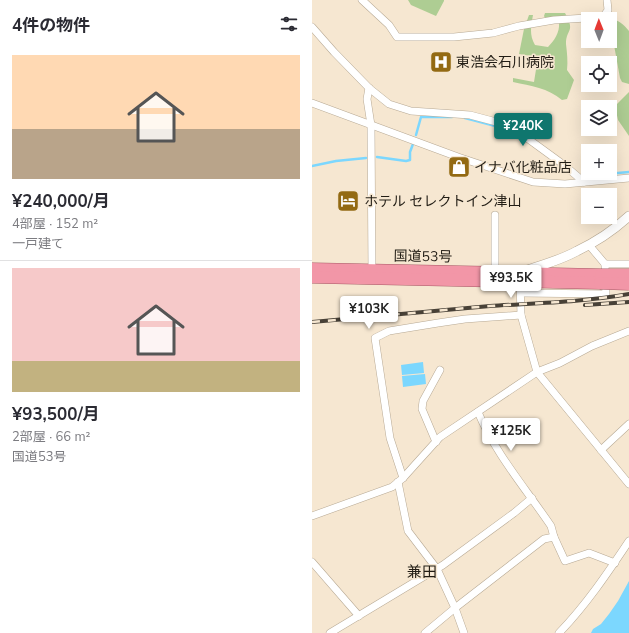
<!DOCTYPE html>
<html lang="ja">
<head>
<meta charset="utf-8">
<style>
  :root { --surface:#fff; --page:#f7f7f7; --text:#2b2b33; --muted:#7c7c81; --line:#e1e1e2; --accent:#0f766e }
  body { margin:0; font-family:"Nunito Sans","Noto Sans JP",sans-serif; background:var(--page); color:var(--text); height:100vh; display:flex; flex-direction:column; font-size:15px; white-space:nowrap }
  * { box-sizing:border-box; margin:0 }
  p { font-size:13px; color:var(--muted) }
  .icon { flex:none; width:22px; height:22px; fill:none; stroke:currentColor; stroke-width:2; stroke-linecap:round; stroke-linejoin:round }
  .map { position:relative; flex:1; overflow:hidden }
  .drawer { display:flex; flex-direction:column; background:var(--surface); width:312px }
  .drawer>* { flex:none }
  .needle { width:26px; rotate:359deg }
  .tools { position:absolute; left:269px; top:12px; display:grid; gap:8px }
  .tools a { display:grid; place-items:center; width:36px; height:36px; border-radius:0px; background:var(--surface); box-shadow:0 4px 16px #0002; font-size:20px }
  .price { position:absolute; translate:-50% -34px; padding:0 9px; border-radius:4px; background:#fff; color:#222; font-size:13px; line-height:26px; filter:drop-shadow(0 1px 2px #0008) }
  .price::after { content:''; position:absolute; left:50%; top:24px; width:12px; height:9px; margin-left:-6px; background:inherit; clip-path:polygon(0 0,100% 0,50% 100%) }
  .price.current { background:var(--accent); color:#fff }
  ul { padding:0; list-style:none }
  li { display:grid; align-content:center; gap:8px; height:212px; padding:0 12px }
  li+li { border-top:1px solid var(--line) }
  li span { display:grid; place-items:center; height:124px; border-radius:0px; color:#555 }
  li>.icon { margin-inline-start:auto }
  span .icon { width:72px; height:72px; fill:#fffc; stroke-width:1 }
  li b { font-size:17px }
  h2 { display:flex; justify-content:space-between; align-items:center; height:48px; padding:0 12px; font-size:17px }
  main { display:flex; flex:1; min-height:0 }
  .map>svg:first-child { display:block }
  .green { fill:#aecd93 }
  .water { fill:#7cd7fe }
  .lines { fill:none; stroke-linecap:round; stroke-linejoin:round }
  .stream { stroke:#7cd7fe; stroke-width:2.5 }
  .minor-casing { stroke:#b7a994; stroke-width:8 }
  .tertiary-casing { stroke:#b7a994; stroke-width:10 }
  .trunk-casing { stroke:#a75a66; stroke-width:13 }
  .minor { stroke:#fff; stroke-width:7 }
  .tertiary { stroke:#fff; stroke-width:9 }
  .trunk { stroke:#f296a7; stroke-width:12 }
  .rail-casing { stroke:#484137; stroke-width:4 }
  .rail { stroke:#f6e7d1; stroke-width:2.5; stroke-dasharray:8; stroke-linecap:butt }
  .trunk-bridge-casing { stroke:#a75a66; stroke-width:13; stroke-linecap:butt }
  .trunk-bridge { stroke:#f296a7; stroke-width:12 }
  .labels { text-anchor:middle; stroke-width:3; stroke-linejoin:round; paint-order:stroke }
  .poi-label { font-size:14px; fill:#221d15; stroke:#f6e7d1; text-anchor:start }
  .street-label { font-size:14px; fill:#221d15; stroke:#f6e7d1 }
  .neighbourhood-label { font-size:15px; fill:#221d15; stroke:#f6e7d1 }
</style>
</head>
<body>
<main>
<section class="drawer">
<h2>4件の物件<svg class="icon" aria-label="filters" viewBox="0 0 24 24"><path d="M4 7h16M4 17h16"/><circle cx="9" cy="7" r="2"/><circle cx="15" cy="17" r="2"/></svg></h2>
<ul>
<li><span style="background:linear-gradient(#ffd9b3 60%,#b9a48a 0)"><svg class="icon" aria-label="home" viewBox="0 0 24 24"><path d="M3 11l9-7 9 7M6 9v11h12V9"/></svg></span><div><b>¥240,000/月</b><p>4部屋 · 152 m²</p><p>一戸建て</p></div></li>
<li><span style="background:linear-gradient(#f6c9c9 75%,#c2b280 0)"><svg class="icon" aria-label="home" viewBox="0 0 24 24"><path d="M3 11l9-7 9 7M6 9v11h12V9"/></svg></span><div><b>¥93,500/月</b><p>2部屋 · 66 m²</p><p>国道53号</p></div></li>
</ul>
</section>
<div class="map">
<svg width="317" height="633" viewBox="0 0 317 633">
  <rect width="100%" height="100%" fill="#f6e7d1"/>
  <g class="green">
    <polygon points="96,0 132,0 132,1 124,16 99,5"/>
    <path d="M233,13H253C264,33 254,28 254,44C255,53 256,61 255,70L262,80L255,99L250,100C236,88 219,86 201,82V78L222,82L226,57L207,54L212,29L217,15H221C219,26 217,35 223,45L236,47C242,41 248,32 247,23L236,24L232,16Z"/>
    <path d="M298,19C306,19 312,25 317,31V84L310,82L308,78L302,45L288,46L282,41H298Z"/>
    <polygon points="317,92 317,136 306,120 303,106"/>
  </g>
  <g class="water">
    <polygon points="111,362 112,373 90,375 89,365"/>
    <polygon points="113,374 114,384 91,387 90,376"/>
    <polygon points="317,581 317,633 279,633 281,629 289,624 297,614 306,601"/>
  </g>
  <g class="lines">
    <g class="stream">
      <polyline points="153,118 191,128 202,133"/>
      <polyline points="104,135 109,117 140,117"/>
      <polyline points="65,157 94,161 98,160 98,152 101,144"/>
      <polyline points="0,166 24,161 54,158"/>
      <polyline points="273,176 317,172"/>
    </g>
    <g class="minor-casing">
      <g id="minor">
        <polyline points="50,0 77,25 85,37 142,37 181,33 207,26 242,20 291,17 296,10 295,0"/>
        <polyline points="0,27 22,52 57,88 77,104 99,111 158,115 192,124 204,130 252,165 272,182"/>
        <polyline points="57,88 55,99 59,125 60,274"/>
        <polyline points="0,103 146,157 221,182 253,184 317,178"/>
        <polyline points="183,215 183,272"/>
        <polyline points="277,245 293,264 317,264"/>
        <polyline points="208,282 209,315 225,372 317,484"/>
        <polyline points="209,293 294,294 293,264"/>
        <path d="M166,412C183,453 214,489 239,526L242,537L253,561L277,553L303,563"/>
        <polyline points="124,442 110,409 111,401 128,370"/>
        <polyline points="289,450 317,424"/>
        <polyline points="91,478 78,438 63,338 77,331 126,323 153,319 209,315"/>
        <polyline points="86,482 96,531 125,569 143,608 152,633"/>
        <polyline points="0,516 80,487 91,478 128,437 225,372 248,363 280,346 317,331"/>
        <polyline points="0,562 47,616"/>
        <polyline points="18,633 131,565 202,513 220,498"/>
        <polyline points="113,633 143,608 232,539 242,537"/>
        <path d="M247,633C274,605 295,574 317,541"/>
      </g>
    </g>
    <g class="tertiary-casing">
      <path id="tertiary" d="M212,271C230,265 249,260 265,251C284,242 302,230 317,216"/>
    </g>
    <g class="trunk-casing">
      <g id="trunk">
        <polyline points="0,269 289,275"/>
        <polyline points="0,277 288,283"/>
      </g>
    </g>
    <use href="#minor" class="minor"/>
    <use href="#tertiary" class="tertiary"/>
    <use href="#trunk" class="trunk"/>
    <g class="rail-casing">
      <g id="rail">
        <polyline points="273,305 317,302"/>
        <path d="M0,322C59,317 119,311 178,306C224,303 272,302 317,294"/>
      </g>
    </g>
    <use href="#rail" class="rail"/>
    <g class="trunk-bridge-casing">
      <g id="trunk-bridge">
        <polyline points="289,275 317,275"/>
        <polyline points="288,283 317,284"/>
      </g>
    </g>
    <use href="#trunk-bridge" class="trunk-bridge"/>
  </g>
  <defs>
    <g id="hospital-square" transform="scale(1.15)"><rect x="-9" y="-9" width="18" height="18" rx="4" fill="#936a13" stroke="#f6e7d1"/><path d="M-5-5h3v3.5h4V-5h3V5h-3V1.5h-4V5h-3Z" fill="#fff"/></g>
    <g id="shop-square" transform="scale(1.15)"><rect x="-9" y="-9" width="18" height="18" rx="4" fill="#936a13" stroke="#f6e7d1"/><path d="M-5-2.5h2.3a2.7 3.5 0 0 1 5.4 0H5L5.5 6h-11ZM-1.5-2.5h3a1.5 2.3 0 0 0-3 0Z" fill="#fff"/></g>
    <g id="hotel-square" transform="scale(1.15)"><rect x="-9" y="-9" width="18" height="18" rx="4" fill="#936a13" stroke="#f6e7d1"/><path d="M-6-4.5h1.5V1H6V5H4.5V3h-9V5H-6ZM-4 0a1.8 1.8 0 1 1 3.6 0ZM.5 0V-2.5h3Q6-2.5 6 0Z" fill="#fff"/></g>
  </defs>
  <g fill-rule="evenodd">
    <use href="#hospital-square" x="129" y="62"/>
    <use href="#shop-square" x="147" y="167"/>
    <use href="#hotel-square" x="36" y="201"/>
  </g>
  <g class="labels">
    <g class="poi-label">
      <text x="144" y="67">東浩会石川病院</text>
      <text x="162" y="172">イナバ化粧品店</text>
      <text x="52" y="206">ホテル セレクトイン津山</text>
    </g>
    <g class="street-label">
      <text transform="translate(111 256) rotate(1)" y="5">国道53号</text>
    </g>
    <g class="neighbourhood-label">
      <text x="110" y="577">兼田</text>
    </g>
  </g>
</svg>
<div class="tools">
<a><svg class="needle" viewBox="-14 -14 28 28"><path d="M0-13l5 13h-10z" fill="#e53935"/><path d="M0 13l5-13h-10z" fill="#7c7c81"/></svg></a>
<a><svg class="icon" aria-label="locate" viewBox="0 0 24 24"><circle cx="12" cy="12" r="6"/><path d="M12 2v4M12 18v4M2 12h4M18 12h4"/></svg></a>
<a><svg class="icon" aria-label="layers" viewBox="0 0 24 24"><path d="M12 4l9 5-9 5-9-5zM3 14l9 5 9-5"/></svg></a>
<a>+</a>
<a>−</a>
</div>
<b class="price current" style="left:211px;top:147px">¥240K</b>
<b class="price" style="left:199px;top:299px">¥93.5K</b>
<b class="price" style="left:57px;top:330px">¥103K</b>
<b class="price" style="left:199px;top:452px">¥125K</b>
</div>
</main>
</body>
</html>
